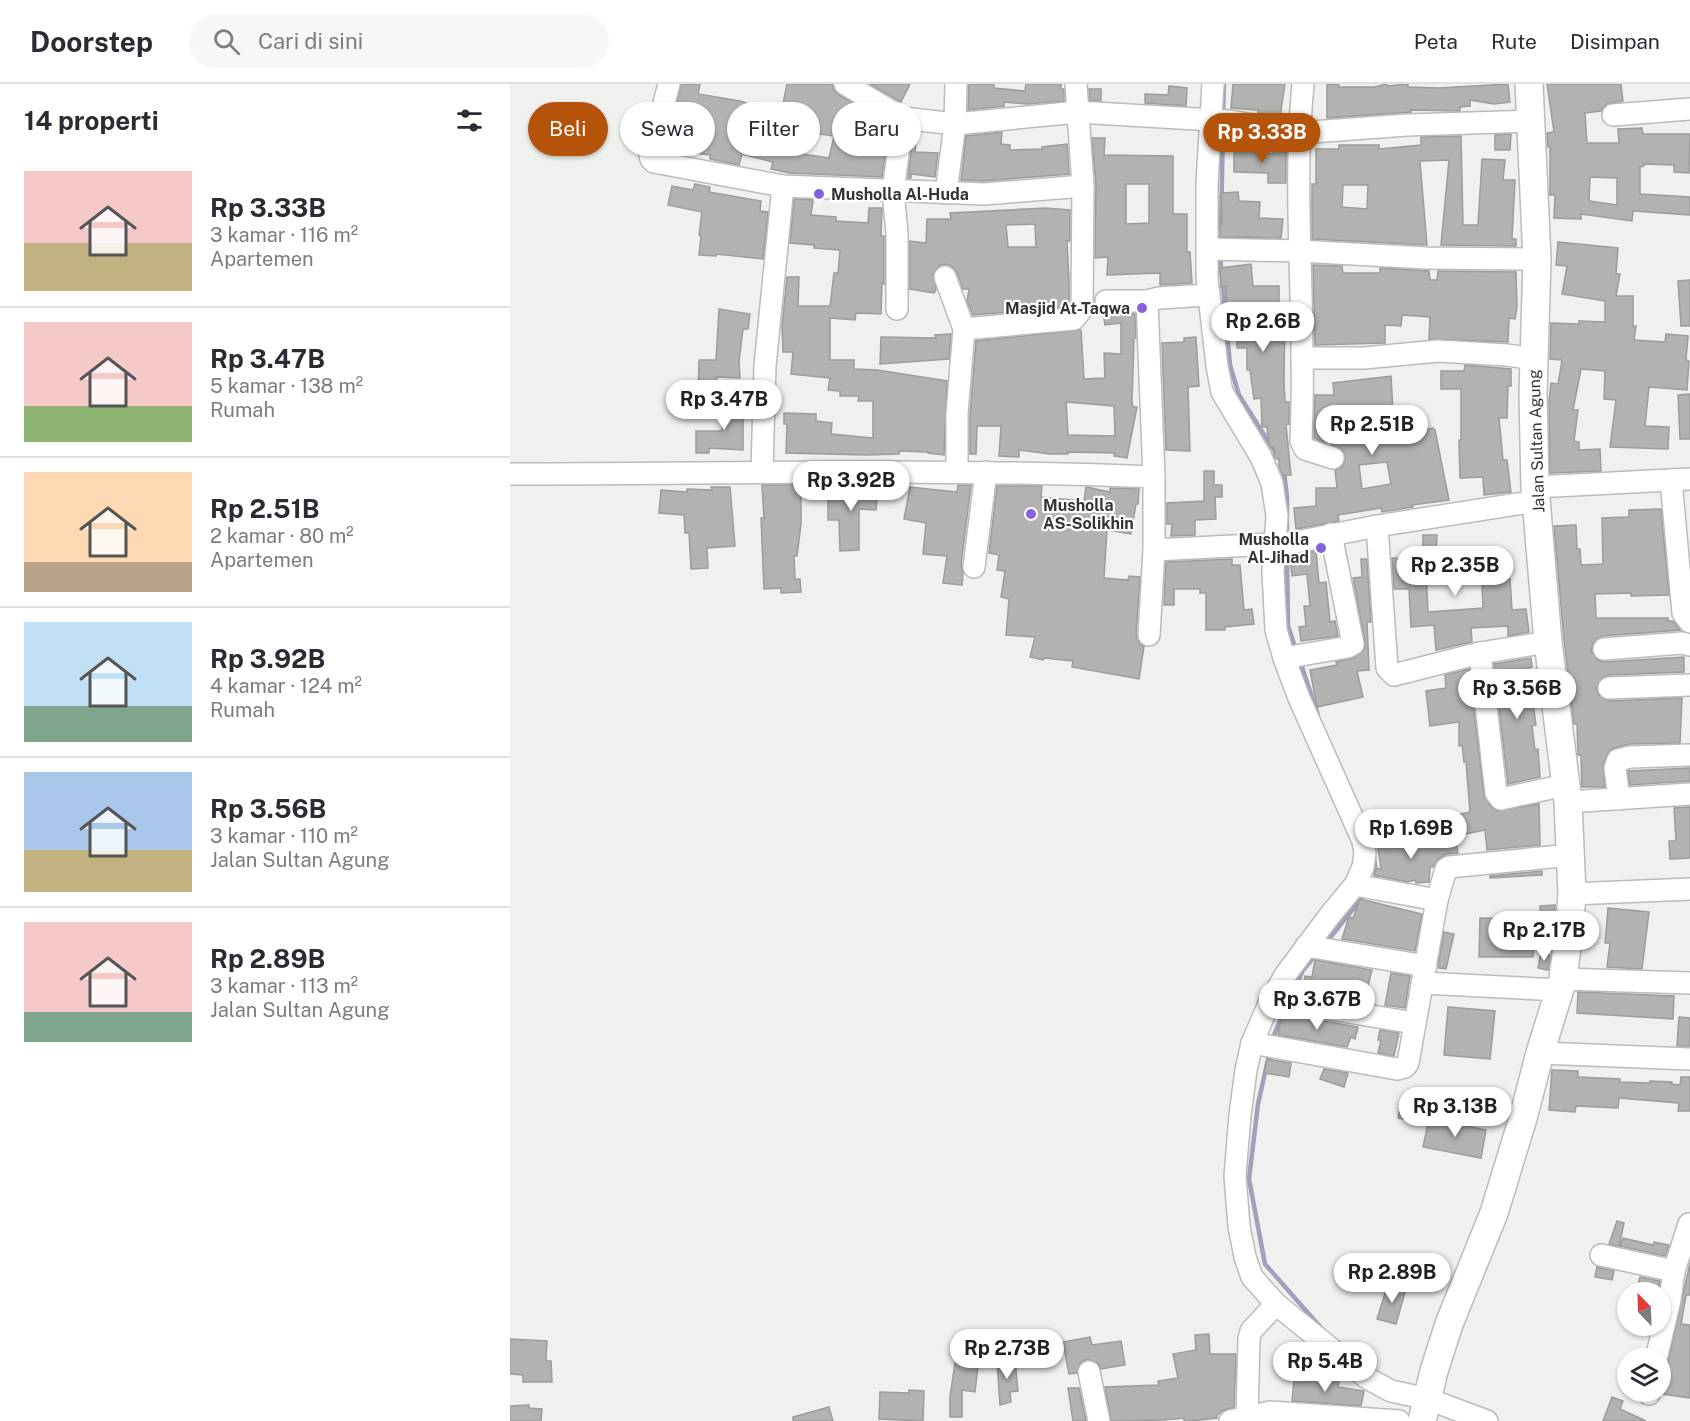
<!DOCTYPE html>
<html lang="id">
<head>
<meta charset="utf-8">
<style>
  :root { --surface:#fff; --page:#f7f7f7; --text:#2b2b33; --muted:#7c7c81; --line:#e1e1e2; --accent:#b45309 }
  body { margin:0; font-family:"Public Sans",sans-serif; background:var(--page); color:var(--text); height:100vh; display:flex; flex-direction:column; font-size:22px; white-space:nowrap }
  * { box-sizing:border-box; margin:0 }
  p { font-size:20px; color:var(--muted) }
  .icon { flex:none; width:33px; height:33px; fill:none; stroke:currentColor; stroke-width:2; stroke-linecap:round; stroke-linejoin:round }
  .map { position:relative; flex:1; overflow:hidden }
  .side { display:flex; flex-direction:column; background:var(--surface); width:510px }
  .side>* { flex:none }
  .top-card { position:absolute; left:18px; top:18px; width:570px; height:54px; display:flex; gap:12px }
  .needle { width:39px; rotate:337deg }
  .controls { position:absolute; left:1107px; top:1198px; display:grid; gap:12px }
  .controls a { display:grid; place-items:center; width:54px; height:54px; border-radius:50%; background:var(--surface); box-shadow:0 2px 4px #0004; font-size:30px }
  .price { position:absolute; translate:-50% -51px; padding:0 14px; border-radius:21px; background:#fff; color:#222; font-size:20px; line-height:39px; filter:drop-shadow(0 2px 3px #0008) }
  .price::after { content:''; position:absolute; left:50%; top:36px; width:18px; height:14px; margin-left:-9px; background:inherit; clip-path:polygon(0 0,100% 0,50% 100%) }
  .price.active { background:var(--accent); color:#fff }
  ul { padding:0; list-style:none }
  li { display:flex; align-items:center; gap:18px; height:150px; padding:0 24px }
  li+li { border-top:2px solid var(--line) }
  li span { display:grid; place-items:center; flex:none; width:168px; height:120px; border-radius:0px; color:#555 }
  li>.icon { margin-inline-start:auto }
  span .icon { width:72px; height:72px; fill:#fffc; stroke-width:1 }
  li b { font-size:26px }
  h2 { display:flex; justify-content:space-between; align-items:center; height:72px; padding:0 24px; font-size:26px }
  .chip { padding:0 21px; border-radius:27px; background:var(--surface); box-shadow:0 2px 4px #0004; font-size:21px; line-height:54px }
  .chip.active { background:var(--accent); color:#fff }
  header { display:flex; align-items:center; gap:36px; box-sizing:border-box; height:84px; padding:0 30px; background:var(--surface); border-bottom:2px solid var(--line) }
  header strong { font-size:28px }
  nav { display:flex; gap:33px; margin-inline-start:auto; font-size:21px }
  .search { width:420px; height:54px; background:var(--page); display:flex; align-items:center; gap:15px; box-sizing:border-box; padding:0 21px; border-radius:33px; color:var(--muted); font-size:22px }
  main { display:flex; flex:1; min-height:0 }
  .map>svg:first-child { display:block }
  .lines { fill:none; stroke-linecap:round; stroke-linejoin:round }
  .stream { stroke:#a39ebc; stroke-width:4.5 }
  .building { fill:#b1b3b0; stroke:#9b9d9a; stroke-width:1.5; fill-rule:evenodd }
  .minor-casing { stroke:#babcb9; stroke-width:24 }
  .major-casing { stroke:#babcb9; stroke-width:30 }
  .minor { stroke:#fff; stroke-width:21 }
  .major { stroke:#fff; stroke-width:27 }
  .poi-dot { fill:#8462dd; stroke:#fff; stroke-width:2 }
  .labels { text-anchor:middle; stroke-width:4.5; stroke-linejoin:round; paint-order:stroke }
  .poi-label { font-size:16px; font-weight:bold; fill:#333433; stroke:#fff; text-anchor:start }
  .street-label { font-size:16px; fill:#333433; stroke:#fff }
</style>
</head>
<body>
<header>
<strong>Doorstep</strong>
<div class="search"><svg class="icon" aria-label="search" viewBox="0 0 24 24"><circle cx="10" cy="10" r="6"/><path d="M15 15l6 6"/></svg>Cari di sini</div>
<nav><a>Peta</a><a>Rute</a><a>Disimpan</a></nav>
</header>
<main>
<section class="side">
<h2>14 properti<svg class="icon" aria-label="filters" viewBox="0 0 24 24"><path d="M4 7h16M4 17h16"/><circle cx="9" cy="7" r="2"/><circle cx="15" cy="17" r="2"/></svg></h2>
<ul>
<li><span style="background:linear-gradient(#f6c9c9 60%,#c2b280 0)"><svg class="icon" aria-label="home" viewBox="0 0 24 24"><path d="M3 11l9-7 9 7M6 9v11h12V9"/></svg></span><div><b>Rp 3.33B</b><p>3 kamar · 116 m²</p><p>Apartemen</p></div></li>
<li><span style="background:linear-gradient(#f6c9c9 70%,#8fb573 0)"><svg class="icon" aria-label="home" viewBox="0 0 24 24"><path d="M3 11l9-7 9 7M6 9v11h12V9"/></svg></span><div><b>Rp 3.47B</b><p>5 kamar · 138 m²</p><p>Rumah</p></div></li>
<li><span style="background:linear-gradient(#ffd9b3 75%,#b9a48a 0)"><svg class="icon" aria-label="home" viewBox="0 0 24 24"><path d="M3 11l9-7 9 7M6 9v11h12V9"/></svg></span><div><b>Rp 2.51B</b><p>2 kamar · 80 m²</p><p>Apartemen</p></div></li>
<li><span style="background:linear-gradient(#bfe0f5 70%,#7fa58c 0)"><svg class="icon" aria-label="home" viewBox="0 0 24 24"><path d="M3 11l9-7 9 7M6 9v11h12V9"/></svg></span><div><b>Rp 3.92B</b><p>4 kamar · 124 m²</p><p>Rumah</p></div></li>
<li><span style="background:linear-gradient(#a9c7e8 65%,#c2b280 0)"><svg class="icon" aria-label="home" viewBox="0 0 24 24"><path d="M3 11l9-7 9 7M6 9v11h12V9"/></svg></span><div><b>Rp 3.56B</b><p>3 kamar · 110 m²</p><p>Jalan Sultan Agung</p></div></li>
<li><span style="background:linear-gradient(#f6c9c9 75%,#7fa58c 0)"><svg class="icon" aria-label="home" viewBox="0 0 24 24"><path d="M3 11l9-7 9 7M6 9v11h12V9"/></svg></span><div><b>Rp 2.89B</b><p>3 kamar · 113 m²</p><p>Jalan Sultan Agung</p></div></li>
</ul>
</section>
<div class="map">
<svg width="1180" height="1337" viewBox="0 0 1180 1337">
  <rect width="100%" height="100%" fill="#eff1ee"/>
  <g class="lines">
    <g class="stream">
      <polyline points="713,30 714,0"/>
      <polyline points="711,144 713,42"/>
      <polyline points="710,171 720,281 729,311 767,371"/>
      <polyline points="774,387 777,413 777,453"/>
      <polyline points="777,465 778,542 786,566"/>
      <polyline points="790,577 808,631"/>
      <polyline points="864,773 867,796 864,799"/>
      <polyline points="815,860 855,810"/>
      <polyline points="781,912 793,886 806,871"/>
      <polyline points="762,956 776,922"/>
      <polyline points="760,967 748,1020 739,1095 755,1180 813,1246"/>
    </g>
  </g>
  <g class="building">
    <polygon points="171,0 190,0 188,10 230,17 268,29 260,62 287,67 286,69 319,74 324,52 290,47 294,24 273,20 277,0 322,0 324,6 329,11 379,41 372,93 279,89 261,85 263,78 232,70 229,81 200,75 200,71 170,67 169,70 155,67"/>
    <polygon points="360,0 400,0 391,18"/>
    <polygon points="459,0 484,0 484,4 515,7 516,0 551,0 551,5 554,5 554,17 517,20 494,18 494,22 458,26"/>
    <polygon points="723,0 775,0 770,33 748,29 748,26 721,24"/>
    <polygon points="817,0 829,1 829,3 864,3 877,0 877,2 898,0 898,3 929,4 998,0 1000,18 984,20 960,16 960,22 950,23 950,27 901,26 901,28 817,34"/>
    <path d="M1037,0H1111L1113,17L1096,20L1091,27L1075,29L1077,59H1109L1108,45L1132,44L1133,50H1180L1179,89L1164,88V81L1134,80V82L1130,83V110L1180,113V131L1123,127L1122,137L1071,130V135L1044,134L1045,111H1040V63H1038L1037,49L1044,48ZM1080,93L1107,94V121L1079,117Z"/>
    <polygon points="659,2 677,4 676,22 635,19 635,10 658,11"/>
    <polygon points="579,5 591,5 591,17 580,16"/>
    <polygon points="492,48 491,60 500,61 500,66 532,65 532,63 557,60 559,90 474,97 451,96 456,52"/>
    <polygon points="1001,50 1000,66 985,66 985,51"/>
    <path d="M951,52L953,141H968L972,75L995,76L993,96H1005L1002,155H1006V162L931,161L939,76L910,77L917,161L802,155V100H806V65H829V61H869V65L911,61V53ZM833,101H858L857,125L832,123Z"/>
    <path d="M582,54H595L594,71L663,72V130H677V168H680L682,199L650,201V189L597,191L598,173L585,174L586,102ZM616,100H639V139L616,140Z"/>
    <polygon points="402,59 406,59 405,68 428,69 425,93 401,90 401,94 398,94"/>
    <polygon points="724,65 763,70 763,67 776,68 776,99 758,99 758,89 724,88"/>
    <polygon points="185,100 200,103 199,108 251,117 250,127 258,128 253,175 206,170 206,172 189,171 191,152 189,151 192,128 158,121 162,102 183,106"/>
    <polygon points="728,108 729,117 750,118 749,134 773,135 771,154 710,153 710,140 712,140 711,109"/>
    <polygon points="284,115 303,116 301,131 326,133 326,137 358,139 359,124 372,124 371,152 374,152 374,200 372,199 371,230 346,229 345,236 320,234 320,276 344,276 344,285 367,286 437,297 434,371 418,369 418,368 389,367 389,370 356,371 276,369 277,340 274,340 274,329 306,330 306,337 322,339 321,350 363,354 363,317 348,317 349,312 330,312 330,307 318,306 320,294 281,290 283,268 273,268 272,242 277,193 289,193 288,222 320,222 324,189 328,189 330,166 304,164 304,161 280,159"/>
    <path d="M535,124L560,126V157H557L559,196V220L557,223L463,231L457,217L459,205H453L447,188L443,183L437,180L430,181L423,190L426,206L424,209L400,205V157L416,159L417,135H441L440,129ZM525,140L526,163H498L496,141Z"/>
    <polygon points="1048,158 1108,164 1106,190 1110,190 1106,212 1123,212 1123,242 1126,242 1124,256 1155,258 1156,250 1178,252 1176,276 1179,277 1177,306 1139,303 1135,342 1159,343 1158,365 1100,363 1106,316 1094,315 1095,287 1071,285 1063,326 1068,326 1064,357 1069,358 1069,366 1090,365 1091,387 1040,389 1039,316 1041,299 1048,300 1052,276 1040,275 1041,239 1069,240 1069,237 1095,238 1095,217 1052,210 1057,182 1046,181"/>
    <polygon points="741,180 743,202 769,202 769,231 775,231 774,297 775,318 779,318 779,340 776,341 781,391 773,391 769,383 769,375 766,375 764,372 764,363 760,363 759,361 757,343 752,343 751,314 744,315 740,286 737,286 737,264 727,264 727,249 743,249 743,222 717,224 716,202 711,203 710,184"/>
    <polygon points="803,181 832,182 833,189 870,189 870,184 919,187 920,196 927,196 928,187 1006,188 1007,222 1005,235 999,234 998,258 919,255 920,233 892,231 891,242 875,241 875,259 805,261"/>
    <polygon points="1180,196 1180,242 1171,242 1168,197"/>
    <polygon points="209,225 240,230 238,245 233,245 229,277 230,294 207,293 206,313 188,313 189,276 206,276"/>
    <path d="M593,229L625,230L626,254H624L622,318L623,323H627L617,374L604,372L605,369L558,368V370H540L509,366V373L489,372L491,342H467L466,370H460V331L466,257L571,246L574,295L595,294L594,269L611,270V239L595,241ZM556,318L604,322L605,352L558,351Z"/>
    <polygon points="441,250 439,275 370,280 371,253 426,254 425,251"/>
    <polygon points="686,253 689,302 678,303 680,367 656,366 652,259 674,258 674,254"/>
    <polygon points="955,281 1001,285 1001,302 998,302 997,334 989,334 993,376 997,376 1001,408 974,411 973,393 950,394 949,356 951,356 951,305 931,305 931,287 954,287"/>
    <path d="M881,292L884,345L891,344L892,351L923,344L925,346L939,416L902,421L903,423L872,428L871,424L828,431L829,437L786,445L784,424L806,422V404H827L825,386L831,384L835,377V371L832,365L821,360V357L814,358L804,354L805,311H824L823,299ZM877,378L881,400L852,405L849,381Z"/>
    <polygon points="1180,310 1180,355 1170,355 1168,311"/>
    <polygon points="214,316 233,317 233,366 199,364 199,369 186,369 186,347 212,347"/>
    <polygon points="694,387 704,387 704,401 712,401 712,413 705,413 706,435 685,436 685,451 661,452 662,440 657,440 657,419 694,417"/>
    <polygon points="252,401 291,401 291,440 287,472 284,472 285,495 290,495 291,508 271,509 271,504 254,505 251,434 254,434"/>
    <polygon points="334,401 368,401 366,426 349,425 349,466 330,467 329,436 318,436 318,408 334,408"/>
    <polygon points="448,401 461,401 451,481 453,489 452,501 433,499 437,472 413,470 416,439 394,435 400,403 447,408"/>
    <polygon points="487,402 532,402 531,413 574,417 576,403 600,408 600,404 629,405 628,420 626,420 621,450 597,446 594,494 618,496 619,492 630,493 626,550 630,561 634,562 629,595 562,583 563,577 534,574 533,576 520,573 525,553 496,551 499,515 491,513 495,487 487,486 489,471 479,469"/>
    <polygon points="201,403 220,403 225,462 197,464 198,484 181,485 179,449 175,449 174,431 149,429 151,406 177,408 177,405 202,406"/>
    <polygon points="1151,425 1159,511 1121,512 1121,509 1085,510 1086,534 1158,534 1158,537 1163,537 1170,546 1092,552 1083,559 1081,567 1088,576 1094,578 1174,573 1174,588 1099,591 1092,594 1086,604 1089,611 1099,617 1172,614 1170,659 1120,660 1104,664 1099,667 1093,680 1095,703 1072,703 1071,671 1068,671 1067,640 1064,640 1054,556 1044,442 1066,441 1067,465 1070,465 1071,481 1093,480 1092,434 1119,433 1119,426"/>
    <polygon points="913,451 927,451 926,468 964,464 966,483 916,488 918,528 973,524 972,497 1000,495 1002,526 1016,525 1019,548 998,552 998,542 961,544 962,558 926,566 924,541 901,543 899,505 884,505 882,474 898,474 898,471 913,470"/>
    <polygon points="806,467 809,499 816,498 820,538 825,537 828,552 791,557 789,543 796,542 794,522 800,522 797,490 782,492 780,472"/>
    <polygon points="722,475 722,481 730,481 734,526 742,525 744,540 715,543 715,546 696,546 696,509 690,509 690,505 664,505 664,521 654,521 656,478"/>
    <polygon points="851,475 857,475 861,538 857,538 859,586 847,587 853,613 807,623 800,586 827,581 826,578 844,574 855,564 855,558 843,494 852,493"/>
    <polygon points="1021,574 1022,583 1018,584 1026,641 1022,642 1025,666 1028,665 1030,693 998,700 984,580"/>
    <polygon points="959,585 974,711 981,723 987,727 1029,720 1030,761 977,766 975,746 940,753 936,733 960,728 956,678 954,678 952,661 949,662 949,638 920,642 916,607 936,604 935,591"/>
    <polygon points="1180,684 1180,697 1120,701 1118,687"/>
    <polygon points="1180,723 1180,774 1160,775 1159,757 1166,757 1164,724"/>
    <polygon points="885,755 886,764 946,757 948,769 937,770 928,775 923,783 920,783 919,798 906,799 905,796 897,798 864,791 866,785 871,785 867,757"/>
    <polygon points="1032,787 1032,791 980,794 980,792"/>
    <polygon points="850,815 912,830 905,867 832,855 839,833 843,834"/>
    <polygon points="1045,821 1043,847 1024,848 1023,873 969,873 970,834 1031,835 1030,822"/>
    <polygon points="1098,824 1139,828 1132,885 1097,883 1100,859 1095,859"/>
    <polygon points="934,848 944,850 936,885 929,884 928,881"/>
    <polygon points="1031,869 1040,871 1038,886 1028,884"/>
    <polygon points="805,876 862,886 854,918 793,907 795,892 802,893"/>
    <polygon points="881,889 900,892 895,924 875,921"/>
    <polygon points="1068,908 1164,912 1163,935 1067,929"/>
    <polygon points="938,923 985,927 980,975 934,971"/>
    <polygon points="772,930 848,943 845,955 841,953 837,963 768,951"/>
    <polygon points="1169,933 1180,934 1180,962 1167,962"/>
    <polygon points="870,946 889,949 884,972 868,969 871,956 868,956"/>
    <polygon points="757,975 781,979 779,993 754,989"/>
    <polygon points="814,985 838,989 834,1003 810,995"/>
    <polygon points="1042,986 1068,987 1068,993 1110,995 1110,998 1140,999 1140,997 1162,998 1161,1000 1170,1001 1171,993 1180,993 1180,1027 1168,1027 1169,1019 1109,1014 1108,1024 1066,1022 1065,1028 1039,1026"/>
    <polygon points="891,1019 909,1023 906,1038 888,1034"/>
    <polygon points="919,1034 976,1046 971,1074 913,1063"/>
    <polygon points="1107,1137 1114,1139 1109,1162 1099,1160"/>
    <polygon points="1113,1154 1143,1161 1144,1158 1159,1161 1155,1172 1110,1162"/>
    <polygon points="1180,1179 1180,1211 1176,1211 1171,1240 1180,1241 1180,1314 1152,1310 1150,1303 1152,1286 1158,1278"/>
    <polygon points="1087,1183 1104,1187 1102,1196 1085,1193"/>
    <polygon points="1130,1193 1150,1197 1148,1208 1127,1204"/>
    <polygon points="878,1200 896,1205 886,1240 867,1235"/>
    <polygon points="699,1250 700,1270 726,1270 724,1323 712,1327 707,1331 707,1334 681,1337 674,1337 674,1334 654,1336 601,1337 595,1303 649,1301 648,1297 668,1294 663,1270 686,1266 685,1251"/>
    <polygon points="580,1253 582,1261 611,1257 615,1281 591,1285 588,1279 577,1275 570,1279 567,1289 559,1290 553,1258"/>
    <polygon points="0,1255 37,1257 36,1277 41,1277 42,1298 13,1298 13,1291 0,1290"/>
    <polygon points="505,1276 508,1307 500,1308 501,1318 490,1321 487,1278"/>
    <polygon points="445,1279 468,1282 465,1308 452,1306 452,1333 440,1333 440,1313"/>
    <polygon points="799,1292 829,1297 828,1303 854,1307 851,1322 782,1317 784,1296 799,1297"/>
    <polygon points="558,1304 569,1304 576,1337 563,1337"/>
    <polygon points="399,1306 414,1307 413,1337 369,1335 370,1308 399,1309"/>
    <polygon points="1102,1313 1113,1317 1110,1325 1136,1337 1093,1337"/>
    <polygon points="19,1321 19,1324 32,1325 31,1337 0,1337 0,1322"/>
    <polygon points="319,1323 323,1337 283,1337 283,1333"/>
  </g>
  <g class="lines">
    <g class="minor-casing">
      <g id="minor">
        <polyline points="159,0 140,72 141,75 144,78 273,102 474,110 573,102"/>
        <polyline points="335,0 393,34 383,107 387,149 387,225"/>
        <polyline points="446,0 445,40 568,28 720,37 788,49 897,41 1021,37"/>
        <polyline points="703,0 697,99 697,194 707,282 712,308 751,373 762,399 767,432 763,488 766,546 774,574 789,614 853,757 855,769 853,783 845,801 820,831 776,890 761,915 742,959 736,986 730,1031 725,1092 729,1142 735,1173 742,1193 766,1220 857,1294 881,1307 918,1315 977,1337"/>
        <path d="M793,0C784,92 792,183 792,275C793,302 792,330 791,357L795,365L823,374"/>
        <polyline points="1103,31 1180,25"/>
        <polyline points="393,34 445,40 436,109"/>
        <polyline points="697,165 789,167 917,174 1027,175"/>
        <polyline points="435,193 454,245 447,330 447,388"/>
        <polyline points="698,211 649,214 637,217 644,393 644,466 781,459 867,442 1026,417"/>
        <polyline points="596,217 637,217"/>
        <polyline points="454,245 564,235 572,225 573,102 566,0"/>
        <polyline points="792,274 854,274 928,267 997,271 1023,275"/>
        <polyline points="252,387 255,282 273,102"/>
        <path d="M0,390C215,390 429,384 644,393"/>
        <polyline points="1161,396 1173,529 1180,538"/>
        <polyline points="1025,403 1180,395"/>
        <polyline points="867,442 877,584 884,591 970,569 1038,558"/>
        <polyline points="464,483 476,388"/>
        <polyline points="639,551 644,466"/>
        <polyline points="1094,565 1172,559 1180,561"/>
        <polyline points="970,569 986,709 991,715 1055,701"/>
        <polyline points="774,574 838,563 843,560 821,450"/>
        <polyline points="1099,604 1180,601"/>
        <polyline points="1109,715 1105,684 1108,676 1120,673 1180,671"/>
        <polyline points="1058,718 1180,710"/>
        <polyline points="845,801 927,816"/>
        <polyline points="1062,810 1180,805"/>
        <polyline points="796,862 916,882"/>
        <polyline points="1053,895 1180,899"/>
        <polyline points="913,899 1050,906"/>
        <polyline points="761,915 904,939"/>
        <polyline points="742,959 887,985 895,983 898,979 927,816 936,785 939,783 1061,771"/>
        <polyline points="1030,969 1180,975"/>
        <polyline points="1091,1171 1164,1187"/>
        <polyline points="1146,1275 1160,1216 1164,1187 1179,1140"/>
        <polyline points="579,1288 589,1337"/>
        <polyline points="1139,1310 1139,1308"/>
        <polyline points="737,1333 739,1255 741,1247 766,1220"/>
        <polyline points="720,1337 760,1328 889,1337"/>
      </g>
    </g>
    <g class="major-casing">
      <polyline id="major" points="912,1337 924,1287 939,1240 984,1129 1013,1034 1030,969 1053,895 1060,839 1062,810 1058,718 1038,558 1025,403 1023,310 1027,175 1019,0"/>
    </g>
    <use href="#minor" class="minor"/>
    <use href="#major" class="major"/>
  </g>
  <g class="poi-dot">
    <circle cx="309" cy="110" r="6"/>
    <circle cx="632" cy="224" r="6"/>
    <circle cx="521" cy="430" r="6"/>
    <circle cx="811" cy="464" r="6"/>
  </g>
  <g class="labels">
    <g class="poi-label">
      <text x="321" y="116">Musholla Al-Huda</text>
      <text x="620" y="230" text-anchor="end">Masjid At-Taqwa</text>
      <text x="533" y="427">Musholla<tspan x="533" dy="18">AS-Solikhin</tspan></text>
      <text x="799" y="461" text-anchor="end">Musholla<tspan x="799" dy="18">Al-Jihad</tspan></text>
    </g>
    <g class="street-label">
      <text transform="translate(1026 357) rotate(-92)" y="6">Jalan Sultan Agung</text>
    </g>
  </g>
</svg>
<div class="controls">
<a><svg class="needle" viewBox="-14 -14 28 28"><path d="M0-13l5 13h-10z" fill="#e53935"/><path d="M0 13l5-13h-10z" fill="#7c7c81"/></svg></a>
<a><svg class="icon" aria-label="layers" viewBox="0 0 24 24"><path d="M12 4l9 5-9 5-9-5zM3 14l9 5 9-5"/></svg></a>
</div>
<b class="price active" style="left:752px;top:80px">Rp 3.33B</b>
<b class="price" style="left:753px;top:269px">Rp 2.6B</b>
<b class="price" style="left:214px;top:347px">Rp 3.47B</b>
<b class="price" style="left:862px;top:372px">Rp 2.51B</b>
<b class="price" style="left:341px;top:428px">Rp 3.92B</b>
<b class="price" style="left:945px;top:513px">Rp 2.35B</b>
<b class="price" style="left:1007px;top:636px">Rp 3.56B</b>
<b class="price" style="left:901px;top:776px">Rp 1.69B</b>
<b class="price" style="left:1034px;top:878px">Rp 2.17B</b>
<b class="price" style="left:807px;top:947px">Rp 3.67B</b>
<b class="price" style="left:945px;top:1054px">Rp 3.13B</b>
<b class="price" style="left:882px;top:1220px">Rp 2.89B</b>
<b class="price" style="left:497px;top:1296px">Rp 2.73B</b>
<b class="price" style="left:815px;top:1309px">Rp 5.4B</b>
<div class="top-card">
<a class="chip active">Beli</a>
<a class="chip">Sewa</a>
<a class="chip">Filter</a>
<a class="chip">Baru</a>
</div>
</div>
</main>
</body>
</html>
